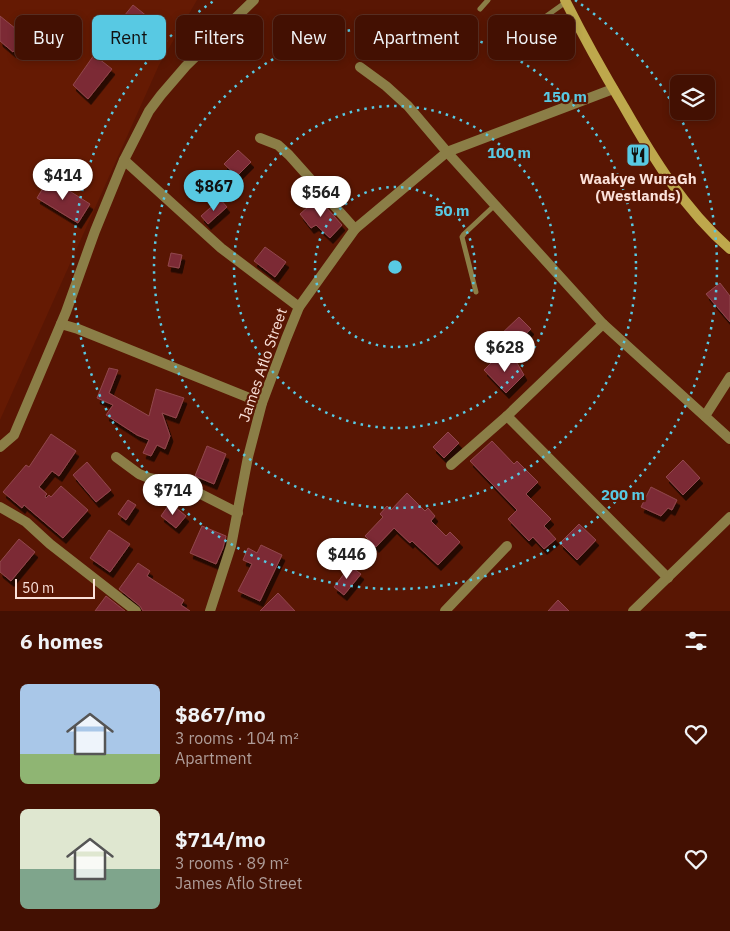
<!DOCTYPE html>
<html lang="en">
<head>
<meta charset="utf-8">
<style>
  :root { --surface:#431002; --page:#4d1e11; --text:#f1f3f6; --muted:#af9d99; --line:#5b3024; --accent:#58c9e3 }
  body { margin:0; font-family:"IBM Plex Sans",sans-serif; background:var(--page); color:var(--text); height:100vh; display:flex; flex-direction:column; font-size:19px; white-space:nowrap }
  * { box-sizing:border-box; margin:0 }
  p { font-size:16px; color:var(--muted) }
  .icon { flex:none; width:28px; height:28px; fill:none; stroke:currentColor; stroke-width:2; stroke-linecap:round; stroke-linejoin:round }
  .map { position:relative; height:611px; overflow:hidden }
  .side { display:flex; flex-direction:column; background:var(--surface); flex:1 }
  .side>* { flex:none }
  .hud { position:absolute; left:15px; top:15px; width:700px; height:45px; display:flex; gap:10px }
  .buttons { position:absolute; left:670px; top:75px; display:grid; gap:10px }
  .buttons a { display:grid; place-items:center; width:45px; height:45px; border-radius:8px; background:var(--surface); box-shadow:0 2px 8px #0003,0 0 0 1px var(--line); font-size:25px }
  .scale { position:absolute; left:15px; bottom:12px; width:80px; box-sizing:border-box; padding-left:5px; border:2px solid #fbe1da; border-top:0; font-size:14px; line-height:18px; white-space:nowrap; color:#fbe1da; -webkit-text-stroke:4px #591603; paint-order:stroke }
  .price { position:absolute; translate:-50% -42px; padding:0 11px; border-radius:18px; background:#fff; color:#222; font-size:16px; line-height:32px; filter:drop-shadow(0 1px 2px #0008) }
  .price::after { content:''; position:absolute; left:50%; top:30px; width:15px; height:11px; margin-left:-8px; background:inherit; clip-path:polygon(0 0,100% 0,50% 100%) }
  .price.on { background:var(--accent); color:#111 }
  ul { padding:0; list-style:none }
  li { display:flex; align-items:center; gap:15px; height:125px; padding:0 20px }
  li span { display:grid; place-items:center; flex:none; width:140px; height:100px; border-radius:8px; color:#555 }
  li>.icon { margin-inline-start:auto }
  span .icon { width:60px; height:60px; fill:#fffc; stroke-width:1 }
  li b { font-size:21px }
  h2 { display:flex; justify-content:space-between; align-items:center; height:60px; padding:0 20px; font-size:21px }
  .tag { padding:0 18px; border-radius:8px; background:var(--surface); box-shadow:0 2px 8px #0003,0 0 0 1px var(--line); font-size:18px; line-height:45px }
  .tag.on { background:var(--accent); color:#111 }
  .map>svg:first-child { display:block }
  .built { fill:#651a03 }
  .building { fill:#7b2c36; stroke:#92474d; filter:url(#shadow) }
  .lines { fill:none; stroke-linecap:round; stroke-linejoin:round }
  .lane { stroke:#8b7e47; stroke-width:5 }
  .street { stroke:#8b7e47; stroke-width:10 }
  .secondary { stroke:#bea84c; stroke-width:10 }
  .ring { fill:none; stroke:#58c9e3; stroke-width:2.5; stroke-dasharray:2.5 5 }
  .labels { text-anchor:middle; stroke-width:4.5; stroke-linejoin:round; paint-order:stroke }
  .poi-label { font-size:15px; font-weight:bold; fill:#fbe1da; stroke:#591603 }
  .street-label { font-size:15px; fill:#fbe1da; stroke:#591603 }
  .centre { fill:#58c9e3; stroke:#591603; stroke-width:2.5 }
  .ring-label { font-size:15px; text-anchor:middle; font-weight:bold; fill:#58c9e3; stroke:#591603; stroke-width:4.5; stroke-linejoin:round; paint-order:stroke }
</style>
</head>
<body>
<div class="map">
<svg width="730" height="611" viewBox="0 0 730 611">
  <defs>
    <filter id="shadow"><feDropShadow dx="3" dy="5.5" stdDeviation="0" flood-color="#0009"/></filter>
  </defs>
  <rect width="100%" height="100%" fill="#591603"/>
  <polygon class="built" points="0,0 197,0 159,65 0,420"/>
  <g class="building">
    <polygon points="133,5 153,21 136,42 116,26"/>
    <polygon points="0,16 26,37 13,52 0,41"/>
    <polygon points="94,55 112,69 88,99 73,85"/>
    <polygon points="238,150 251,162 237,176 224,164"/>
    <polygon points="49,178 90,204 78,223 37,198"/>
    <polygon points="318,198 342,225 330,238 316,225 311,228 300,214"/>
    <polygon points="220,199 227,207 208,224 201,216"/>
    <polygon points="265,247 286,262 275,277 254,261"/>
    <polygon points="171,253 182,255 179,268 168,266"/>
    <polygon points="720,283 730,296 730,322 706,294"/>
    <polygon points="519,317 531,329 508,350 497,338"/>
    <polygon points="509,358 517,363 524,375 506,393 484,370 495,359"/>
    <polygon points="109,368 118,370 109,393 149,416 156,389 184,398 176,418 162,413 170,436 165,449 157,445 151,456 143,453 149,440 137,435 106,415 113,405 97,398"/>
    <polygon points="448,432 459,443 444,458 433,447"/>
    <polygon points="51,434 76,451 59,476 52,471 39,487 47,494 45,496 46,498 49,495 51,497 61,486 88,510 63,538 24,505 22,508 3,492 26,465 29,467"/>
    <polygon points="492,441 514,464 517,461 538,482 526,494 551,519 544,526 556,539 544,549 533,537 529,541 508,519 517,510 470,461"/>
    <polygon points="207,446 226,454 214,484 195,476"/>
    <polygon points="683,460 700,478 683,495 666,477"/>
    <polygon points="87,462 111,490 96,502 73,475"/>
    <polygon points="651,487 677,500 672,510 668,508 661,516 641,507"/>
    <polygon points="407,493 425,511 428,508 435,516 431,521 446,536 450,532 460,542 438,565 412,541 410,543 394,528 376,547 365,536 383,517 380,514 387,506 391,510"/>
    <polygon points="128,500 136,505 126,520 118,514"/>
    <polygon points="170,503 186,516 176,528 161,516"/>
    <polygon points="579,524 596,540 577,560 560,543"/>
    <polygon points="202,526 226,536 223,548 216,564 190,553"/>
    <polygon points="109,530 130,544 110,572 90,558"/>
    <polygon points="19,539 35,552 11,581 0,572 0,562"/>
    <polygon points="261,545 282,555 260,601 238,591 252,564 243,560 248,548 257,553"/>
    <polygon points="138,563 150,571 147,576 184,600 181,605 190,611 143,611 140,606 119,589"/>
    <polygon points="350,566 361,574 344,595 334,587"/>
    <polygon points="278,593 295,611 260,611"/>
    <polygon points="106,596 125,611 95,611"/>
    <polygon points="558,600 569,611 548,611"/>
  </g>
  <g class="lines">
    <g class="lane">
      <polyline points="480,9 488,0"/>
      <polyline points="510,42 566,2"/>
      <polyline points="476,292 462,237 464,234 495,205"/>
    </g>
    <g class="street">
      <polyline points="360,67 386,86 408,106 447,152 603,324 730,439"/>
      <polyline points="260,138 278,145 289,155 355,229"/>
      <polyline points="124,160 221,248 299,307"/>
      <polyline points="61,324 78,329 262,403"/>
      <polyline points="507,416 668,578"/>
      <polyline points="705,416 730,377"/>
      <polyline points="0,447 14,435 66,312 95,231 124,160 149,111 161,95 186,66 254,0"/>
      <polyline points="116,457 139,474 149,478 183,485 238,513"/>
      <polyline points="451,465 507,416 603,324"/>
      <polyline points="0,507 26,522 50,544 136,611"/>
      <polyline points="210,611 231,546 248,457 262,403 286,339 299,307 355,229 447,152 613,89"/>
      <polyline points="445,611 507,546"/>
      <polyline points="633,611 730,517"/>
    </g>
    <path class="secondary" d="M565,0C583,36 603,72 624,107C653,158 685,210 730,249"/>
  </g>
  <g class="ring">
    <circle cx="395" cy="267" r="80"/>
    <circle cx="395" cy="267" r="161"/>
    <circle cx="395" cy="267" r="241"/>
    <path d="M575 0A322 322 0 1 1 215 0"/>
  </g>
  <defs>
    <g id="restaurant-square" transform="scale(1.25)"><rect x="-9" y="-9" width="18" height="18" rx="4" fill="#58c9e3" stroke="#591603"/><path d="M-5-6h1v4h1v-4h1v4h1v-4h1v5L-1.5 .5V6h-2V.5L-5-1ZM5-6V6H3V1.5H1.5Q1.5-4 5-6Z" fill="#111"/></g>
  </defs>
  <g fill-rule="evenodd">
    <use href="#restaurant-square" x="638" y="155"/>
  </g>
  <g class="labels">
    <g class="poi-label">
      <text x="638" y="184">Waakye WuraGh<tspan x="638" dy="17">(Westlands)</tspan></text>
    </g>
    <g class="street-label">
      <text transform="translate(263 365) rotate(-71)" y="5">James Aflo Street</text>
    </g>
  </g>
  <circle cx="395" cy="267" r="8" class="centre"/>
  <g class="ring-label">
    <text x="565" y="102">150 m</text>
    <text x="509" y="158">100 m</text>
    <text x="452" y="216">50 m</text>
    <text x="623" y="500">200 m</text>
  </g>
</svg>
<div class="buttons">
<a><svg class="icon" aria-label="layers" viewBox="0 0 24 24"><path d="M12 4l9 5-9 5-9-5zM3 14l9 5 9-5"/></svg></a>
</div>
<div class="scale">50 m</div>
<b class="price" style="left:63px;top:201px">$414</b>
<b class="price on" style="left:214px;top:212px">$867</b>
<b class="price" style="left:321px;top:218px">$564</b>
<b class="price" style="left:505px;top:373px">$628</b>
<b class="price" style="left:173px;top:516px">$714</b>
<b class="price" style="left:347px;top:580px">$446</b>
<div class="hud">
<a class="tag">Buy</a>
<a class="tag on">Rent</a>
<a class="tag">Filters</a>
<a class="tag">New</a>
<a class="tag">Apartment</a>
<a class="tag">House</a>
</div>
</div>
<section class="side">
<h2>6 homes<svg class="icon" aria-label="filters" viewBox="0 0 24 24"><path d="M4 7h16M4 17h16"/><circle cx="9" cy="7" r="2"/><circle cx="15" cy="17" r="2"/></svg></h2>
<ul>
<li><span style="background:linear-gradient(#a9c7e8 70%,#8fb573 0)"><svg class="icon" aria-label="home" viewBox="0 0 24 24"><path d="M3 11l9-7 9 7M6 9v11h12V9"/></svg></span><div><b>$867/mo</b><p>3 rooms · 104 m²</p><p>Apartment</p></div><svg class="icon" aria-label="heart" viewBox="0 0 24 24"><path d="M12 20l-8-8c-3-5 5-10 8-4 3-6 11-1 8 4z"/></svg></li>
<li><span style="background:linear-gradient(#dfe7d0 60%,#7fa58c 0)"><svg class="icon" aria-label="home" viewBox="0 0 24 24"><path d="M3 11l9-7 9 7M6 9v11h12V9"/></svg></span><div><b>$714/mo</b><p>3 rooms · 89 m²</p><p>James Aflo Street</p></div><svg class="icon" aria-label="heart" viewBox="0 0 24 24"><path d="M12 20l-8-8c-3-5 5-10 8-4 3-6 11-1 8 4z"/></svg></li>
</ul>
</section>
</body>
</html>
